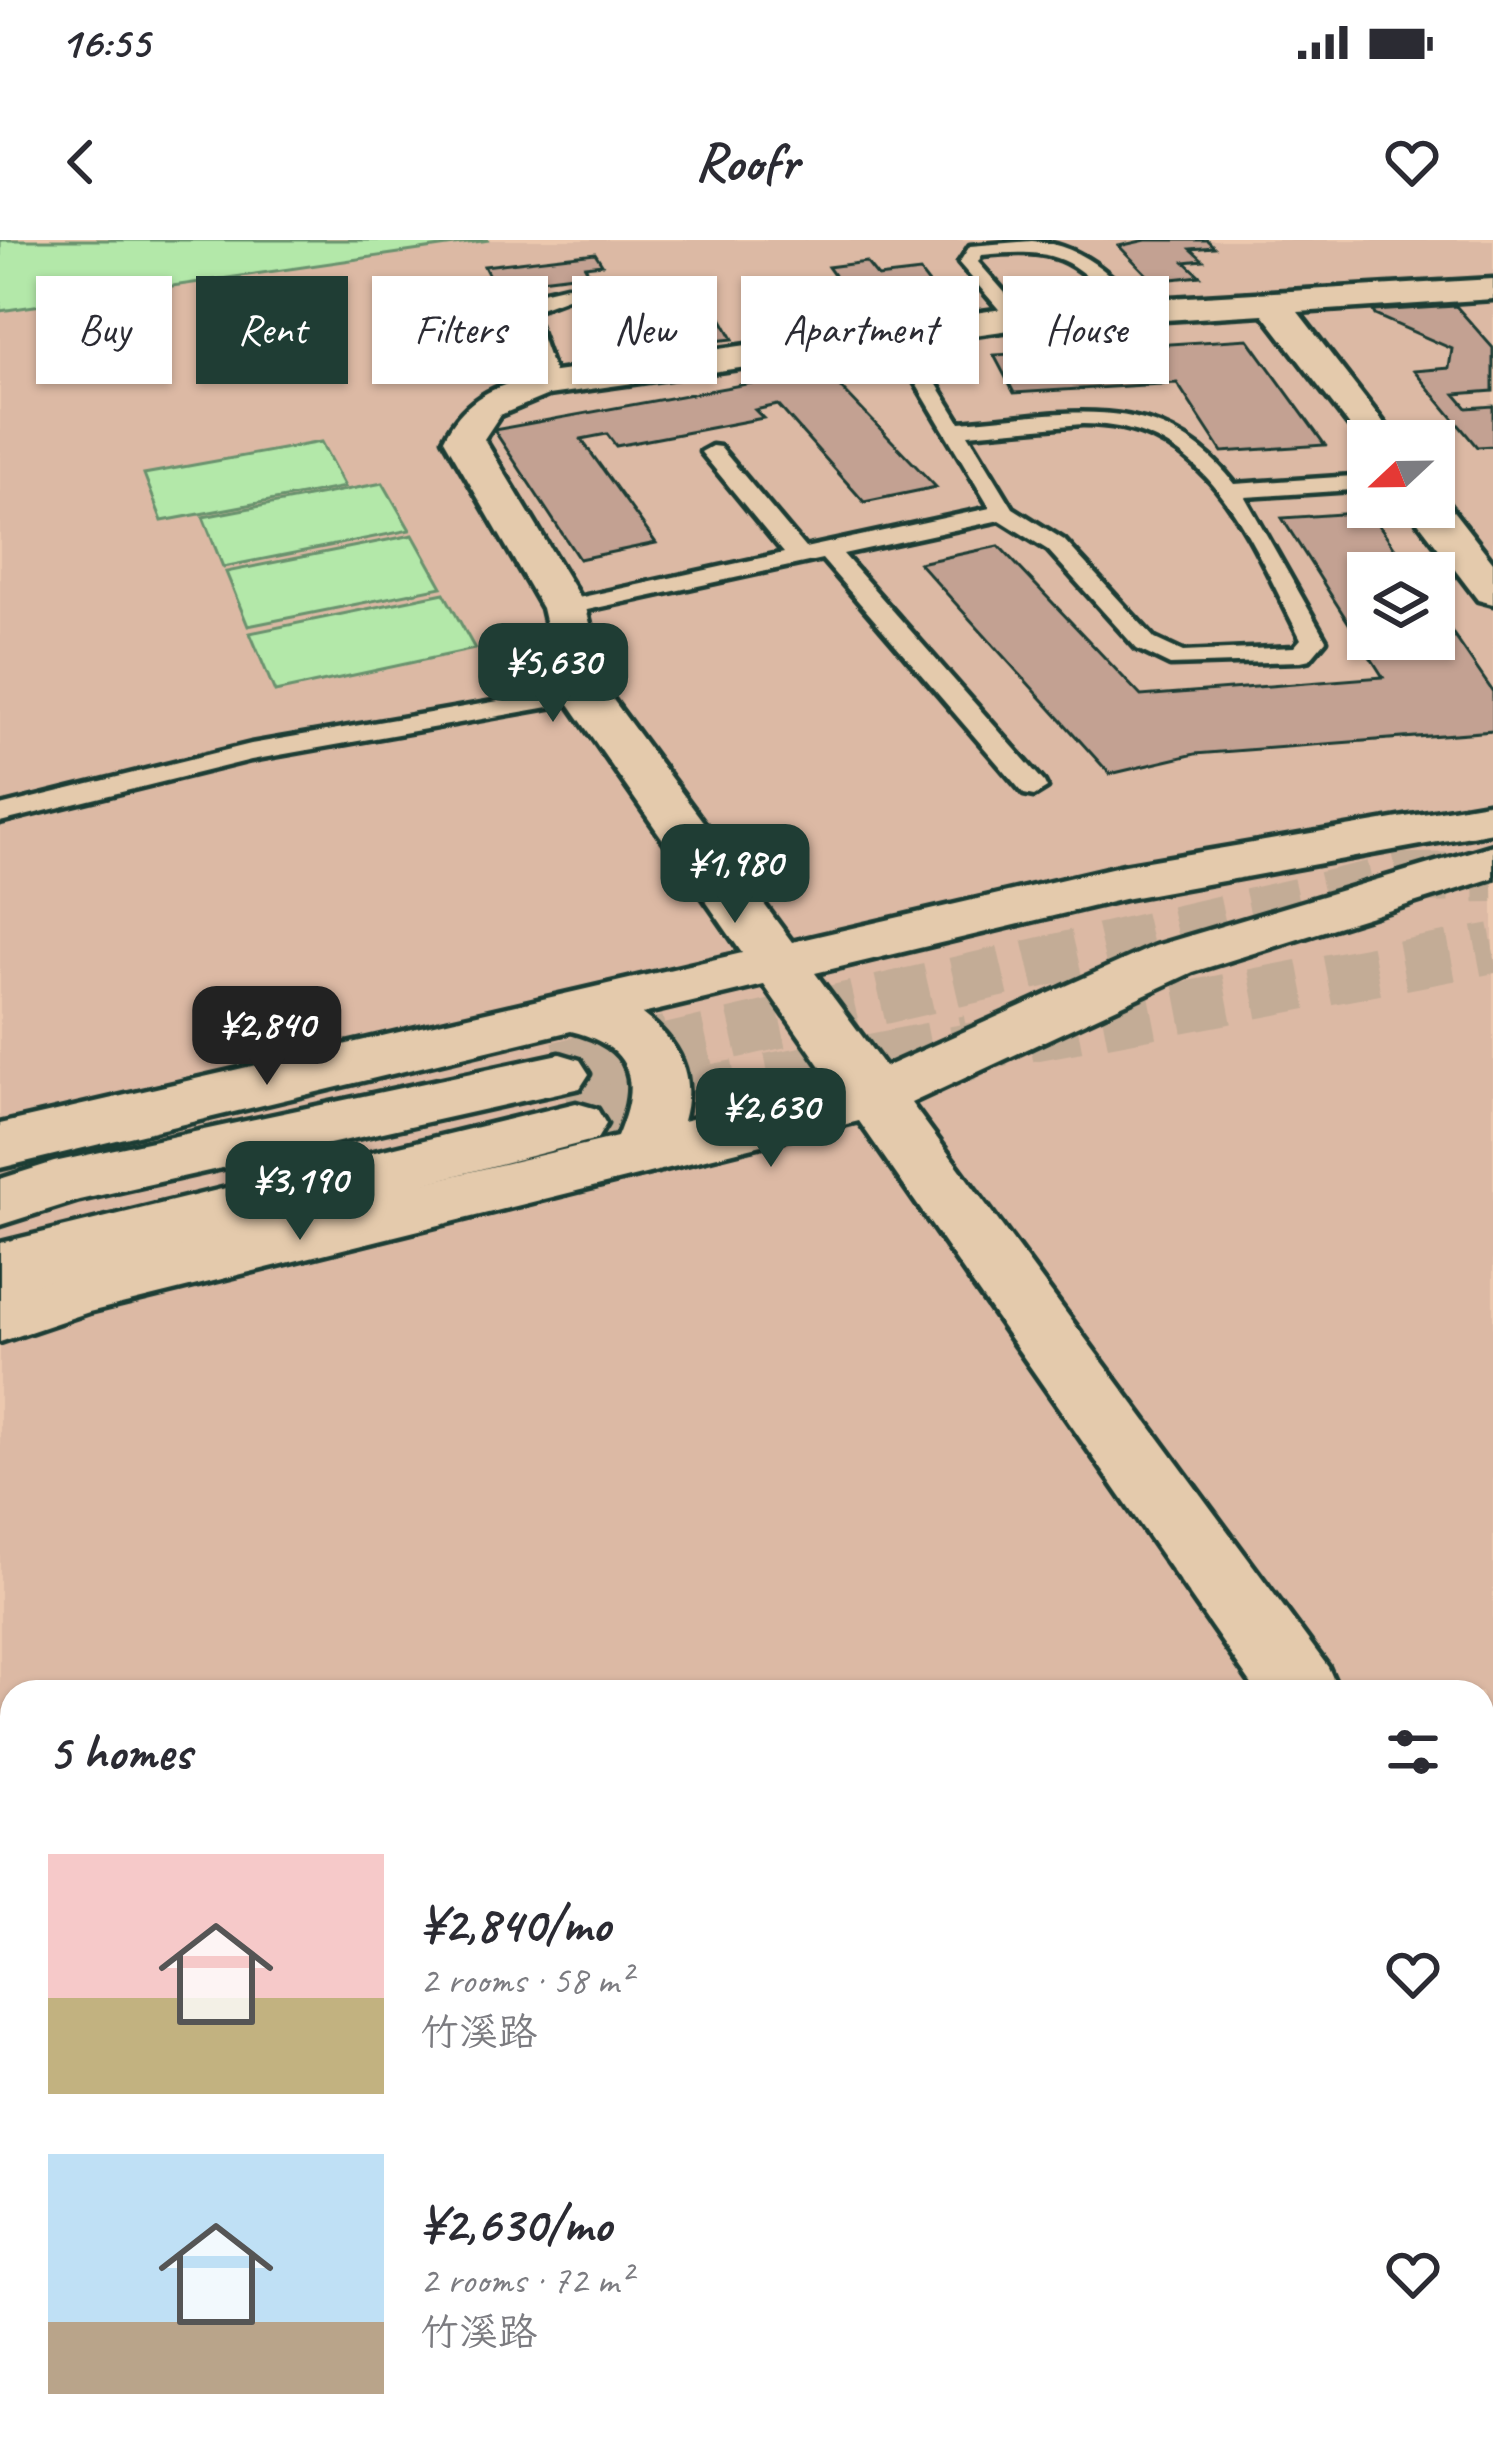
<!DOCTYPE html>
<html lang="en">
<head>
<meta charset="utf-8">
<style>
  :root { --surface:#fff; --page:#f7f7f7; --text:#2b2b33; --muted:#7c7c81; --accent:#1f3d34 }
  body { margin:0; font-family:Caveat,"LXGW WenKai TC",sans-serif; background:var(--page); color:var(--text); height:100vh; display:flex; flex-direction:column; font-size:45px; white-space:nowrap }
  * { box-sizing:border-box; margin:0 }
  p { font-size:39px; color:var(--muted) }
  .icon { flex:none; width:66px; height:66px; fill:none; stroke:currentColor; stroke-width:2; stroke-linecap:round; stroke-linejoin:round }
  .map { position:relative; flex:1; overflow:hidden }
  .details { position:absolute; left:0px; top:1440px; width:1494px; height:768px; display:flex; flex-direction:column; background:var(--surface); border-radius:36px 36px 0 0; box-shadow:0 3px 9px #0004 }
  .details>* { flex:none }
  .banner { position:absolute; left:36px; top:36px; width:1422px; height:108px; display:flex; gap:24px }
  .needle { width:78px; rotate:248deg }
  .controls { position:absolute; left:1347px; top:180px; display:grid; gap:24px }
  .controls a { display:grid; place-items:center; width:108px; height:108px; border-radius:0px; background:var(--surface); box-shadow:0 3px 9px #0004; font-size:60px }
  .price { position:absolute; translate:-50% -102px; padding:0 27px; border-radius:24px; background:var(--accent); color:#fff; font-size:39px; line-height:78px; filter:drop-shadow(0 3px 6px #0008) }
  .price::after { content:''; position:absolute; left:50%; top:72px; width:36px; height:27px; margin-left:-18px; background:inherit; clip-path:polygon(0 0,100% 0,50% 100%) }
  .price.active { background:#222; color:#fff }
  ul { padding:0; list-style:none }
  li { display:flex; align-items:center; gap:36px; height:300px; padding:0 48px }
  li span { display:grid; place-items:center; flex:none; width:336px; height:240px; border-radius:0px; color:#555 }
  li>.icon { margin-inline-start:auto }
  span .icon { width:144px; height:144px; fill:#fffc; stroke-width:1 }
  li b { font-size:51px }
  h2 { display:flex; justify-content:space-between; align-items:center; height:144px; padding:0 48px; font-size:51px }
  .pill { padding:0 42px; border-radius:0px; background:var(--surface); box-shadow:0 3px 9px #0004; font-size:42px; line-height:108px }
  .pill.active { background:var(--accent); color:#fff }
  .status { display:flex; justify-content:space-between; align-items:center; height:84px; padding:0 60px; background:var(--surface); direction:ltr }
  .status svg { height:33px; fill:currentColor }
  header { display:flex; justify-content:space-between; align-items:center; height:156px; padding:0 48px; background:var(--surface); font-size:54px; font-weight:700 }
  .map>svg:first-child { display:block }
  .built { fill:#dcb9a4; fill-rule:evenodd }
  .green { fill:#b3e8a9; stroke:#69926e; stroke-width:3 }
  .building { fill:#c3a192; stroke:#1f3d34; stroke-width:3 }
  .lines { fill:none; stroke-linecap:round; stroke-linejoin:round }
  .secondary-tunnel-far1 { stroke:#c3ac96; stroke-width:50; stroke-dasharray:50 26; stroke-linecap:butt }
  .secondary-tunnel { stroke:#c3ac96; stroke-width:66; stroke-dasharray:66 33; stroke-linecap:butt }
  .lane-casing { stroke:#1f3d34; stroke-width:9 }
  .street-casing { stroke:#1f3d34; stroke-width:9 }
  .secondary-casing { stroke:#1f3d34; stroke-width:9 }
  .lane { fill:#e4caac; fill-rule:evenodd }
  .street { fill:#e4caac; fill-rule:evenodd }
  .secondary { fill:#e4caac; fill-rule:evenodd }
</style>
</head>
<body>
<div class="status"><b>16:55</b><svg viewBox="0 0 49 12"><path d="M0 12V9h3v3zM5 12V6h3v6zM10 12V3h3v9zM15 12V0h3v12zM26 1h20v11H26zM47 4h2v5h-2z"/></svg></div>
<header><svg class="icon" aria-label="back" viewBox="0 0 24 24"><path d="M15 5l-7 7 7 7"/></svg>Roofr<svg class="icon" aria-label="heart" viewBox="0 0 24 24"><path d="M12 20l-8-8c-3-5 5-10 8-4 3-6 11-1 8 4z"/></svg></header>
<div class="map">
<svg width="1493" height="2208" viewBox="0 0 1493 2208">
  <rect width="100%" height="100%" fill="#ecc8ae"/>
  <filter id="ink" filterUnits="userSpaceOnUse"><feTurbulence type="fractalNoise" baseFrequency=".00833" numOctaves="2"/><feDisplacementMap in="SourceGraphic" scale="24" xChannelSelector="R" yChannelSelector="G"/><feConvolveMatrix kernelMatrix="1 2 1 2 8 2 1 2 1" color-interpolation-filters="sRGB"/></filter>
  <g filter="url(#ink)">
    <path class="built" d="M490,0H1493V2208H0V71ZM1368,201H1434V267H1368ZM1368,333H1434V399H1368ZM12,1452H1482V2196H12Z"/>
    <g class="green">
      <polygon points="0,0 489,0 0,71"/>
      <polygon points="321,202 345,247 162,281 144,234"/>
      <polygon points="383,243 410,290 223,327 203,277"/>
      <polygon points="413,295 442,347 248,386 226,332"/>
      <polygon points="444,353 475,409 275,452 250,393"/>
    </g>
    <g class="building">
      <polygon points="1146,0 1207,0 1214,7 1191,9 1203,20 1185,22 1200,36 1153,41 1119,6"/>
      <polygon points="595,13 602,24 585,26 589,33 508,43 506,38 491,40 484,26"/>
      <polygon points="866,22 878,37 920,32 946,66 902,71 892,58 854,63 828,27"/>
      <polygon points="699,39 733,99 704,102 699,94 678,96 673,89 659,90 644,61 660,59 656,50 674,48 671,42"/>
      <polygon points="477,64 500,127 469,130 466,122 444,125 441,116 426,118 416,87 434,85 431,76 450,74 448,67"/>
      <polygon points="1456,66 1493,108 1493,151 1455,154 1467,168 1493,166 1493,206 1477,207 1414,131 1449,128 1452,109 1375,75 1373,71"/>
      <polygon points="1248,99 1325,205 1222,212 1177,143 1014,153 994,115"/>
      <polygon points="824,130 936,247 864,262 778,165 755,170 763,178 616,206 607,194 581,199 656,303 579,319 494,190"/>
      <polygon points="1370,272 1412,333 1368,333 1368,399 1434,399 1434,366 1493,452 1493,491 1195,514 1110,534 919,323 999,306 1141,456 1383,437 1282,278"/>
    </g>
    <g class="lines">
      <g class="secondary-tunnel-far1">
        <polyline points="658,811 1405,638 1493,637"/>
        <polyline points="954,811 1493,708"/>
      </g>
      <g class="secondary-tunnel">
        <polyline points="560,834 670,808"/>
        <polyline points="576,884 970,808"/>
      </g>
      <g class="lane-casing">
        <g id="lane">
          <path d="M1032,1C1080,4 1113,35 1144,70L1127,74C1070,19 1064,7 982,15L978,22L1027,78L1010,82L959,23L970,6Z"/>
          <polygon points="567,46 622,55 659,128 656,132 642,132 607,63 567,58 532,71 558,144 541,148 512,69 537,53"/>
          <path d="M890,91H904L960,182C1067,174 1160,147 1235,244L1368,235V249L1245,257L1326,400L1310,419L1301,421L1170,425L1137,409L1048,310L1000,280L843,314L1044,542L1047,548L1034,556L1024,554L822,319L564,375L555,373V363L784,313L701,212L712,206L720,207L805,308L990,268L887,95ZM1082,184C1212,183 1250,301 1301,399L1294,407L1183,412L1155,399L1064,300L1013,268L968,194Z"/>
          <polygon points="585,446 594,449 598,454 594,459 251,520 0,582 0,566 251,504"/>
        </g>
      </g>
      <g class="street-casing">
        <g id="street">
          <path d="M1493,39V59L1298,72L1398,201H1368V210L1263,74L1017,89L548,155L500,175L484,199L586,368L608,453L792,702L1124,625L1493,562V592L1124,659L815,733L885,827L1155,706L1493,605V638L1193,732L911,863L1328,1427L1339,1452H1257L859,881L89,1072L0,1102V1050L86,1023L617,897C641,841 634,807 571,791L0,928V884L742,713L562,454L542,368L444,199C466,154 502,143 548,133L1017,67ZM764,745L834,845L683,881C696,835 679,802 642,774Z"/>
          <polygon points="1434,256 1443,258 1493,322 1493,364 1478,360 1407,267 1434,267"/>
          <polygon points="1230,2196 1330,2196 1325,2208 1225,2208"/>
        </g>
      </g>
      <g class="secondary-casing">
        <g id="secondary">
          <polygon points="560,814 580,820 589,834 580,848 79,960 0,985 0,939 54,922"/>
          <polygon points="576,863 597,869 606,884 597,899 0,1053 0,1003"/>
        </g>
      </g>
      <use href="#lane" class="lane"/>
      <use href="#street" class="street"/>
      <use href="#secondary" class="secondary"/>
    </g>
  </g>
</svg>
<div class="controls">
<a><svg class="needle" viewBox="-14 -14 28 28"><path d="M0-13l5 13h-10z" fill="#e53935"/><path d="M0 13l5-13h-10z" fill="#7c7c81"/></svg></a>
<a><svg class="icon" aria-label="layers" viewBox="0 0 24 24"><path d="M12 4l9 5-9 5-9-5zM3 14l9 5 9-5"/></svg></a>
</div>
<b class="price" style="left:553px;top:485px">¥5,630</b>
<b class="price" style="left:735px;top:686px">¥1,980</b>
<b class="price active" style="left:267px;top:848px">¥2,840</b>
<b class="price" style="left:771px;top:930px">¥2,630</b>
<b class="price" style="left:300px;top:1003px">¥3,190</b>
<div class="banner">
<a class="pill">Buy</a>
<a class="pill active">Rent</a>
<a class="pill">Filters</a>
<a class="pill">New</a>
<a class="pill">Apartment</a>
<a class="pill">House</a>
</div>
<section class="details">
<h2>5 homes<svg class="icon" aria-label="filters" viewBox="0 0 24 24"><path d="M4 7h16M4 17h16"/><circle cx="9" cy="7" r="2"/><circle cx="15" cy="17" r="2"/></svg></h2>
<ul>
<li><span style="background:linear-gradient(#f6c9c9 60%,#c2b280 0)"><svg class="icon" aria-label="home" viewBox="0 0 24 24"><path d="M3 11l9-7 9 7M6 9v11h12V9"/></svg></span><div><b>¥2,840/mo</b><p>2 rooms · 58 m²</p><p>竹溪路</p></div><svg class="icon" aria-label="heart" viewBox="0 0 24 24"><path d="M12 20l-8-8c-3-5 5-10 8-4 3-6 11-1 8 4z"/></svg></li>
<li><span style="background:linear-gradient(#bfe0f5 70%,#b9a48a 0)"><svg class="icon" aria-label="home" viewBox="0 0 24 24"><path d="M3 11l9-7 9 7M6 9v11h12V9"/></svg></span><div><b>¥2,630/mo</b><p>2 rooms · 72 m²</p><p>竹溪路</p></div><svg class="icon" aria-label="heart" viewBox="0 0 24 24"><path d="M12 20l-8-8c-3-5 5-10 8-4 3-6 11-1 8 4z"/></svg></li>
</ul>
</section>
</div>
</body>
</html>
